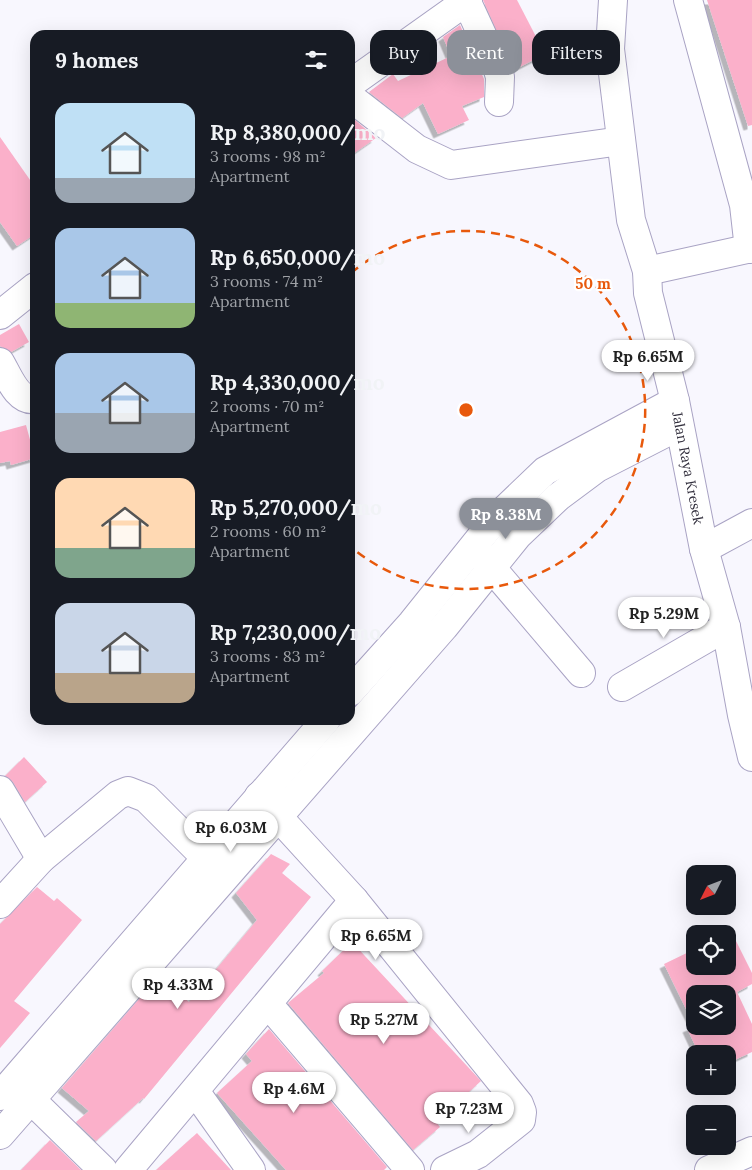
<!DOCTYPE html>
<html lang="en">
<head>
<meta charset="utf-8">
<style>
  :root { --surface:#171b24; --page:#20242c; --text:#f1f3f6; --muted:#9ea1a6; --accent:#8c9099 }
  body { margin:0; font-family:Lora,serif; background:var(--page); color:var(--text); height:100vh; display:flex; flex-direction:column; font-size:19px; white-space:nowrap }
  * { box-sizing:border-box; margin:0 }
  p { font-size:16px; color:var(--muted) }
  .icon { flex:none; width:28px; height:28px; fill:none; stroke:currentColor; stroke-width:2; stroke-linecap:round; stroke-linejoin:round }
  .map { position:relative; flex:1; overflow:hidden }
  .drawer { position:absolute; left:30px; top:30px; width:325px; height:695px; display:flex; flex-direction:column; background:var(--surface); border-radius:15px; box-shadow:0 5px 20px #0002 }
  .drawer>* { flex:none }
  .guide { position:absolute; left:370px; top:30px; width:306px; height:45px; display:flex; gap:10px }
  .needle { width:32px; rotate:228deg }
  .fabs { position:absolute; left:686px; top:865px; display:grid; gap:10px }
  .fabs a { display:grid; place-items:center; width:50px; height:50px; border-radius:10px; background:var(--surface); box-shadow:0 5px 20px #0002; font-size:25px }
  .price { position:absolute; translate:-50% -42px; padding:0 11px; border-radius:18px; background:#fff; color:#222; font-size:16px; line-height:32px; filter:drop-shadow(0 1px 2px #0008) }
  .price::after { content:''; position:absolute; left:50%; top:30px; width:15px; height:11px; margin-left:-8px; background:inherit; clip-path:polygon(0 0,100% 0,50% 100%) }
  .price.active { background:var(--accent); color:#fff }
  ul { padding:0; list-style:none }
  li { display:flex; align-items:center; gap:15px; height:125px; padding:0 25px }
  li span { display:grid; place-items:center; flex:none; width:140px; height:100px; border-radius:15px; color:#555 }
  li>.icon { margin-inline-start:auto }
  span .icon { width:60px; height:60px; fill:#fffc; stroke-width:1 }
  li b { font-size:21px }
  h2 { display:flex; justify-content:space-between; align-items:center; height:60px; padding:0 25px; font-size:21px }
  .pill { padding:0 18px; border-radius:15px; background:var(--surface); box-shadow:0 5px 20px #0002; font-size:18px; line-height:45px }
  .pill.active { background:var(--accent); color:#fff }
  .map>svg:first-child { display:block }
  .building { fill:#fbb0ca; fill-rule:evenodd; filter:url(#shadow) }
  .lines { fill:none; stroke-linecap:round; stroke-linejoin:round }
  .minor-casing { stroke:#a9a3c4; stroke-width:30 }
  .major-casing { stroke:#a9a3c4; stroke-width:30 }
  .minor { stroke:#fff; stroke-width:28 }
  .major { stroke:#fff; stroke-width:28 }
  .ring { fill:none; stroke:#e8590c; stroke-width:2.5; stroke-dasharray:9 6 }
  .labels { text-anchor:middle; stroke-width:4.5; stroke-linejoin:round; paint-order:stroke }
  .street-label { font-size:14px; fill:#322f3d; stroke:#fff }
  .centre { fill:#e8590c; stroke:#fff; stroke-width:2.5 }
  .ring-label { font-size:15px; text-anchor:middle; font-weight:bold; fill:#e8590c; stroke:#fff; stroke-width:4.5; stroke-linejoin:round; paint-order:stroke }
</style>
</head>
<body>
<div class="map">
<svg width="752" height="1170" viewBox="0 0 752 1170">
  <defs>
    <filter id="shadow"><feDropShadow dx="-4.5" dy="4.5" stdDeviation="0" flood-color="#0004"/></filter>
  </defs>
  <rect width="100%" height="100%" fill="#f8f7fe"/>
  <g class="building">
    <polygon points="483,0 517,0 545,54 514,70"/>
    <polygon points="707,0 752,0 752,125 748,126"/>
    <polygon points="460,25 484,79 484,97 462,106 469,120 438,134 423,103 402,118 369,92 393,74 398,81 451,56 443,37"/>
    <polygon points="355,120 376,138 350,156 350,123"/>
    <polygon points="0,137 35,187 35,234 17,246 0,222"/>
    <polygon points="19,324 29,342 11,352 0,346 0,335"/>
    <polygon points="26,425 35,458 11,465 10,461 0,463 0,432"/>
    <polygon points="24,757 47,782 25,802 13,782 5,776"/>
    <polygon points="271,854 290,864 282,873 311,897 144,1099 143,1098 96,1141 76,1122 89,1111 62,1088 159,976 189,1002 257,920 236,893"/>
    <polygon points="37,887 54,901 57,898 82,920 14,1001 30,1013 0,1048 0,924"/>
    <path d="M731,931L752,973V984L737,992L752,1024V1052L728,1063V1054H699L687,1028L694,1025L664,964L695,949V966H728V934H725ZM695,994H728V1026H695Z"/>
    <polygon points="352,942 481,1081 436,1122 440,1127 413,1150 288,1003 324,973 322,971"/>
    <polygon points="269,1029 387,1167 384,1170 286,1170 217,1093 252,1061 246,1054"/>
    <polygon points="197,1133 231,1170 156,1170"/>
    <polygon points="50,1140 81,1170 21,1170"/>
  </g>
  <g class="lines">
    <g class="minor-casing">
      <g id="minor">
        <polyline points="466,0 497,67 500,77 499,102"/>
        <polyline points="688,0 744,205 749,249"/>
        <polyline points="350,84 468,0"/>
        <polyline points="350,97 417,149 451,165 621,141"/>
        <polyline points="647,271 752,248"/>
        <polyline points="0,315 35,287"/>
        <path d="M0,362C8,375 17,402 35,399"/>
        <polyline points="704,549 752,523"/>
        <polyline points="479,553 581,673"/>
        <polyline points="622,687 726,627"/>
        <polyline points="350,692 412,623 497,517 545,471 675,401"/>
        <polyline points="0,790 41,859 118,795 128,791 146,798 219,871"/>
        <polyline points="259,796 354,900 519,1104 522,1112 521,1120 478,1154 445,1170"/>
        <polyline points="0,904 41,859"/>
        <polyline points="269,1005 410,1170"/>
        <polyline points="18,1087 103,1170"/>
        <polyline points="195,1091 251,1170"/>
        <polyline points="0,1096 326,720"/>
        <polyline points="0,1135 444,627 518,535 558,497 597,468 679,426"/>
        <polyline points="128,1170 354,900"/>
        <polyline points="709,1170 752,1151"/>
      </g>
    </g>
    <g class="major-casing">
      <polyline id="major" points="613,0 610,49 631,220 647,271 648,293 675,401 704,549 726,627 742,715 752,757"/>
    </g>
    <use href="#minor" class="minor"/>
    <use href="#major" class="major"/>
  </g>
  <path class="ring" d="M351 273A179 179 0 1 1 351 547"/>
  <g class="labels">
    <g class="street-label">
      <text transform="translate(688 468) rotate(79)" y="5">Jalan Raya Kresek</text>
    </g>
  </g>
  <circle cx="466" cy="410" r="8" class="centre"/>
  <g class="ring-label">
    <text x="593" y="289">50 m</text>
  </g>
</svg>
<div class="fabs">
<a><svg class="needle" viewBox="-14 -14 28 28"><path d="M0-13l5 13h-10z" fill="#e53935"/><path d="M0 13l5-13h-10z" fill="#9ea1a6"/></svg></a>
<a><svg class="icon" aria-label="locate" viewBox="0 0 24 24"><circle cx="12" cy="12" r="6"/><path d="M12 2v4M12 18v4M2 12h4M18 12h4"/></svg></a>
<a><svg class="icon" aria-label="layers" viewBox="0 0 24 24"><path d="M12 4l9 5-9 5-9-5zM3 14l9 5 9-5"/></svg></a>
<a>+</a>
<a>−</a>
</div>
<b class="price" style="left:648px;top:382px">Rp 6.65M</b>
<b class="price active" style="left:506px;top:540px">Rp 8.38M</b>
<b class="price" style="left:664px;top:639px">Rp 5.29M</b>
<b class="price" style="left:231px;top:853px">Rp 6.03M</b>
<b class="price" style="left:376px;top:961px">Rp 6.65M</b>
<b class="price" style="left:178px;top:1010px">Rp 4.33M</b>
<b class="price" style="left:384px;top:1045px">Rp 5.27M</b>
<b class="price" style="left:294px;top:1114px">Rp 4.6M</b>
<b class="price" style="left:469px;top:1134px">Rp 7.23M</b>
<div class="guide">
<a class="pill">Buy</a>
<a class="pill active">Rent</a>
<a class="pill">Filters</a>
</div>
<section class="drawer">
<h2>9 homes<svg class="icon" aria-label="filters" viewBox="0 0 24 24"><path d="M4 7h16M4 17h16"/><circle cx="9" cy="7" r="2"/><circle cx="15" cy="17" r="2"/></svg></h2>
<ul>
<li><span style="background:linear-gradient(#bfe0f5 75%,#9aa5b1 0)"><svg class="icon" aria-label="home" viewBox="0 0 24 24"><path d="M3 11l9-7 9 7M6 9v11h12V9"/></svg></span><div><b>Rp 8,380,000/mo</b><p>3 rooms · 98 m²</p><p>Apartment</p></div></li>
<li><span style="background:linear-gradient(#a9c7e8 75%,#8fb573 0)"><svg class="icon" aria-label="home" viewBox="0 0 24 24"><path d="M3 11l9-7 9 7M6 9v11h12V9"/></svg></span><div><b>Rp 6,650,000/mo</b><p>3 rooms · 74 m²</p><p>Apartment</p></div></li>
<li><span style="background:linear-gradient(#a9c7e8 60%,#9aa5b1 0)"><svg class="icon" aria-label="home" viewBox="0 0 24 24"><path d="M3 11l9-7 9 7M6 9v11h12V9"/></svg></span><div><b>Rp 4,330,000/mo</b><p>2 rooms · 70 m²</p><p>Apartment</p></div></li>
<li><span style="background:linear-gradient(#ffd9b3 70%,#7fa58c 0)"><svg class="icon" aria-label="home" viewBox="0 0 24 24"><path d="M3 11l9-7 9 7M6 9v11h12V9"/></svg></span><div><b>Rp 5,270,000/mo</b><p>2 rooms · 60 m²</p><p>Apartment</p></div></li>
<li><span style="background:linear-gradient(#c9d6e8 70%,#b9a48a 0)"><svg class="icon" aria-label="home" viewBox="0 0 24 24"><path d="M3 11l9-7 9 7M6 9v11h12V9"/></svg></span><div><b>Rp 7,230,000/mo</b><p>3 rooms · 83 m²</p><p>Apartment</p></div></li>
</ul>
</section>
</div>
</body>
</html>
